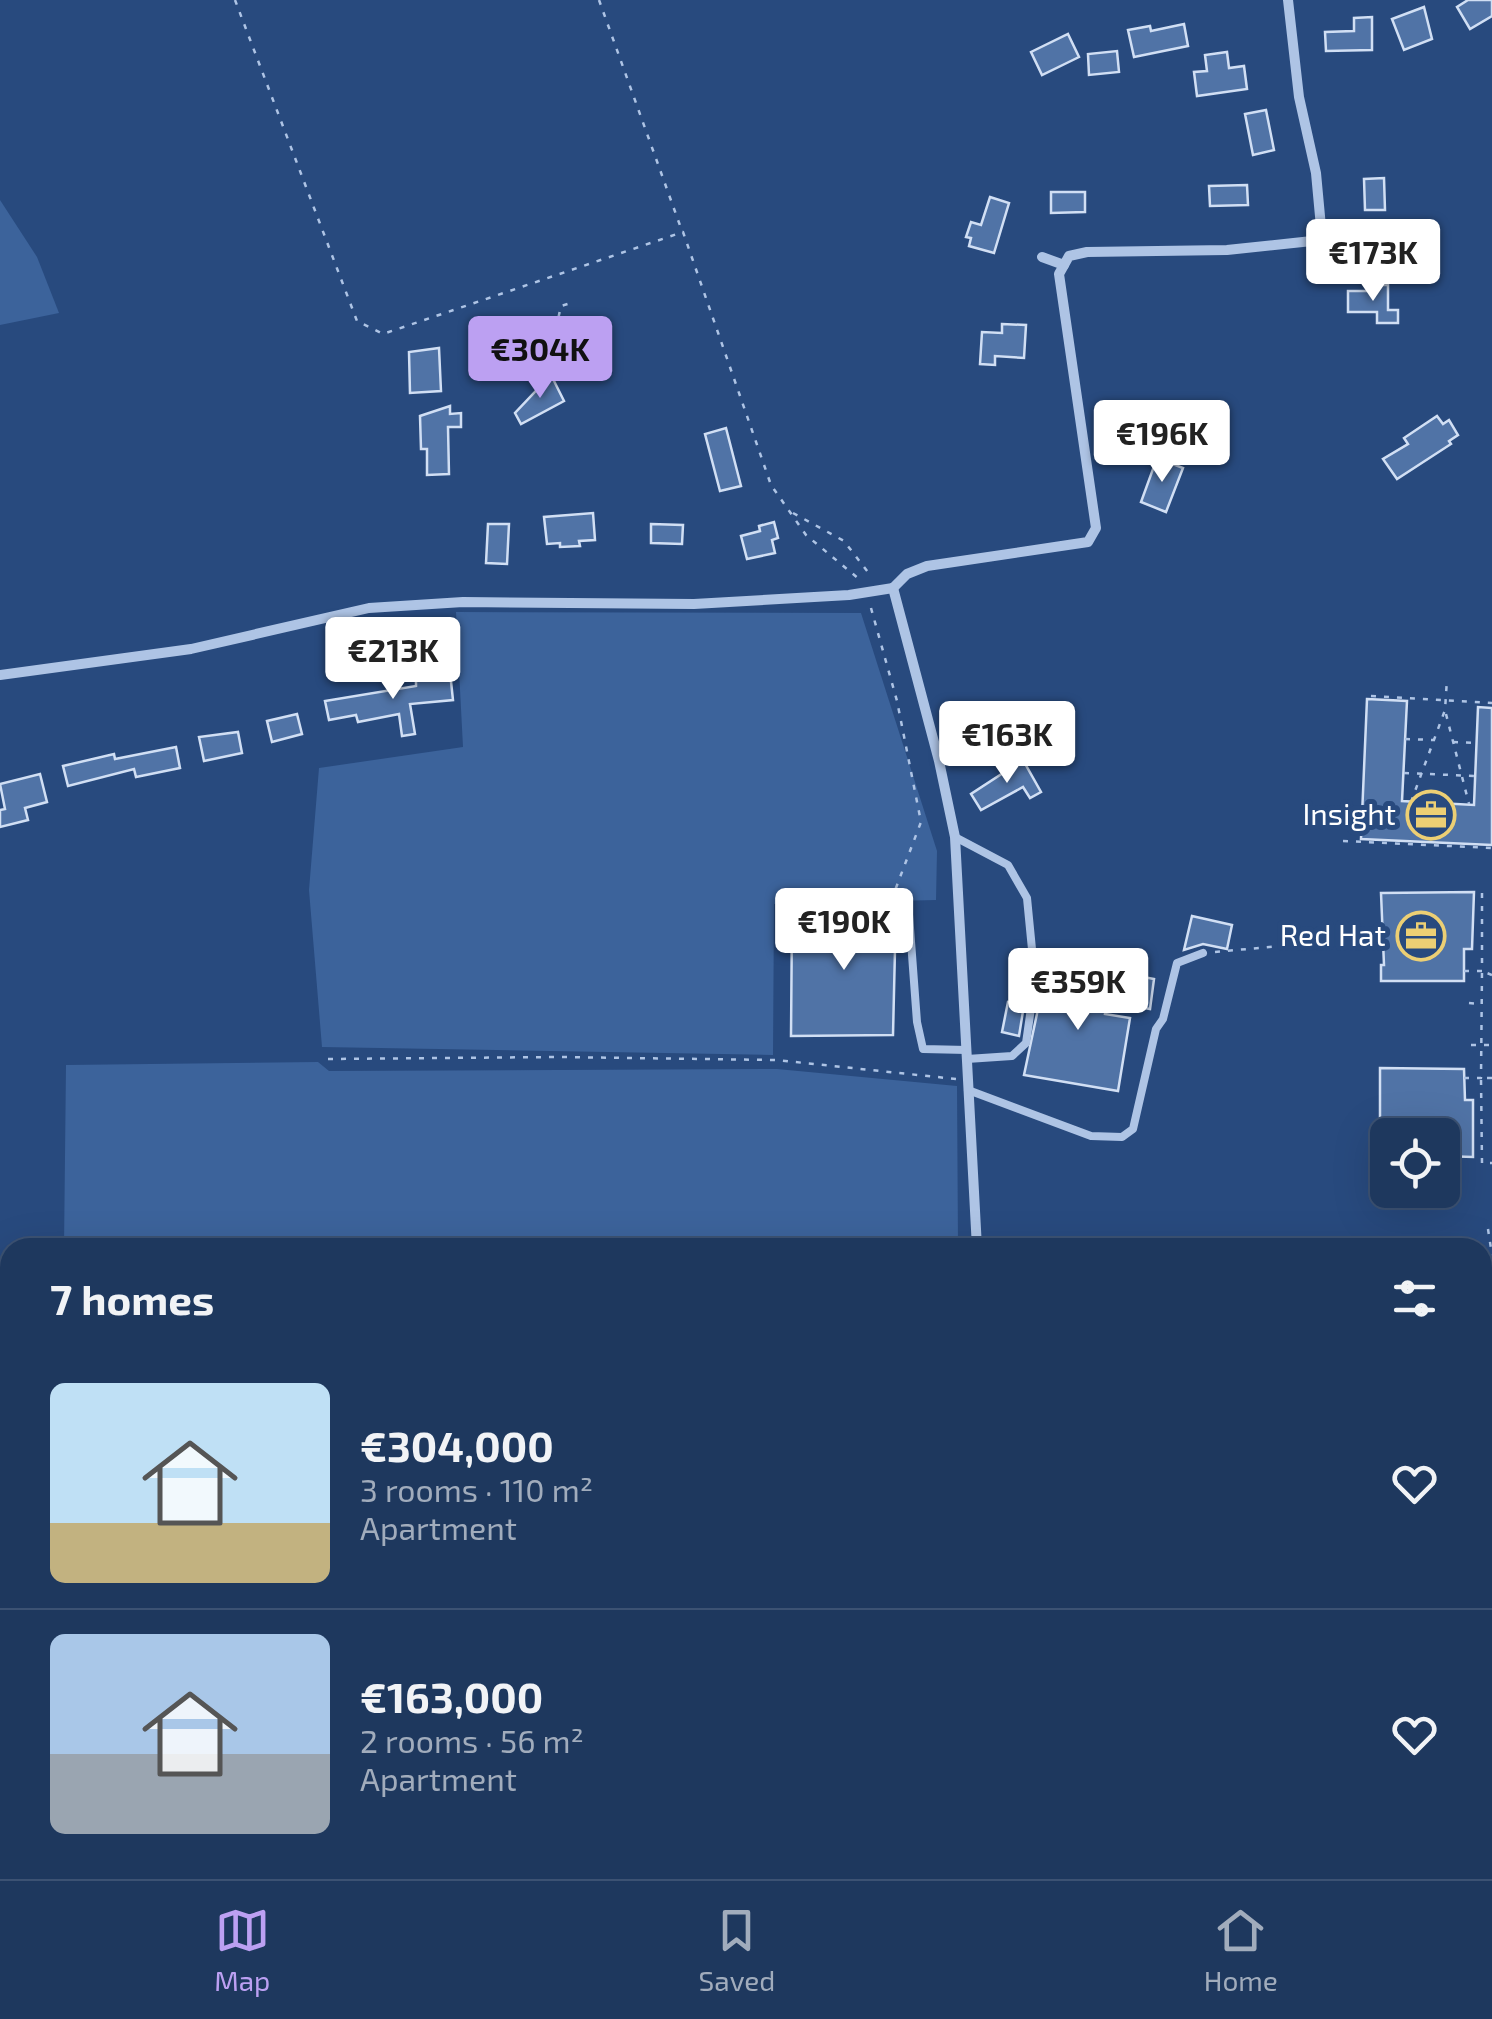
<!DOCTYPE html>
<html lang="en">
<head>
<meta charset="utf-8">
<style>
  :root { --surface:#1e385e; --page:#263f64; --text:#f1f3f6; --muted:#a1acbc; --line:#3c5273; --accent:#bca0f2 }
  body { margin:0; font-family:"Exo 2",sans-serif; background:var(--page); color:var(--text); height:100vh; display:flex; flex-direction:column; font-size:38px; white-space:nowrap }
  * { box-sizing:border-box; margin:0 }
  p { font-size:32px; color:var(--muted) }
  .icon { flex:none; width:55px; height:55px; fill:none; stroke:currentColor; stroke-width:2; stroke-linecap:round; stroke-linejoin:round }
  .map { position:relative; flex:1; overflow:hidden }
  .panel { position:absolute; left:0px; top:1238px; width:1492px; height:642px; display:flex; flex-direction:column; background:var(--surface); border-radius:30px 30px 0 0; box-shadow:0 10px 40px #0002,0 0 0 2px var(--line) }
  .panel>* { flex:none }
  .buttons { position:absolute; left:1370px; top:1118px; display:grid; gap:20px }
  .buttons a { display:grid; place-items:center; width:90px; height:90px; border-radius:15px; background:var(--surface); box-shadow:0 10px 40px #0002,0 0 0 2px var(--line); font-size:50px }
  .price { position:absolute; translate:-50% -85px; padding:0 22px; border-radius:10px; background:#fff; color:#222; font-size:32px; line-height:65px; filter:drop-shadow(0 2px 5px #0008) }
  .price::after { content:''; position:absolute; left:50%; top:60px; width:30px; height:22px; margin-left:-15px; background:inherit; clip-path:polygon(0 0,100% 0,50% 100%) }
  .price.on { background:var(--accent); color:#111 }
  ul { padding:0; list-style:none }
  li { display:flex; align-items:center; gap:30px; height:250px; padding:0 50px }
  li+li { border-top:2px solid var(--line) }
  li span { display:grid; place-items:center; flex:none; width:280px; height:200px; border-radius:15px; color:#555 }
  li>.icon { margin-inline-start:auto }
  span .icon { width:120px; height:120px; fill:#fffc; stroke-width:1 }
  li b { font-size:42px }
  h2 { display:flex; justify-content:space-between; align-items:center; height:120px; padding:0 50px; font-size:42px }
  .tabs { display:flex; justify-content:space-around; align-items:center; height:140px; border-top:2px solid var(--line); background:var(--surface); font-size:28px; color:var(--muted) }
  .tabs a { display:grid; justify-items:center; gap:5px }
  .tabs .on { color:var(--accent) }
  .map>svg:first-child { display:block }
  .green { fill:#3c639b }
  .building { fill:#5073a6; stroke:#d1dff4; stroke-width:2.5 }
  .lines { fill:none; stroke-linecap:round; stroke-linejoin:round }
  .path { stroke:#aec4e5; stroke-width:2.5; stroke-dasharray:5 8; stroke-linecap:butt }
  .service { stroke:#aec4e5; stroke-width:8 }
  .minor { stroke:#aec4e5; stroke-width:10 }
  .labels { text-anchor:middle; stroke-width:10; stroke-linejoin:round; paint-order:stroke }
  .poi-label { font-size:30px; fill:#fff; stroke:#284a7e; text-anchor:end }
</style>
</head>
<body>
<div class="map">
<svg width="1492" height="1879" viewBox="0 0 1492 1879">
  <rect width="100%" height="100%" fill="#284a7e"/>
  <g class="green">
    <polygon points="0,200 37,257 59,313 0,325"/>
    <polygon points="456,612 861,613 937,851 936,900 774,904 773,1055 322,1047 309,890 319,768 463,747"/>
    <polygon points="318,1062 329,1071 777,1069 957,1086 958,1247 64,1247 66,1065"/>
    <polygon points="10,1350 10,1808 0,1809 0,1351"/>
    <polygon points="679,1870 985,1870 989,1879 682,1879"/>
    <polygon points="991,1870 1178,1870 1161,1879 995,1879"/>
  </g>
  <g class="building">
    <polygon points="1468,0 1492,0 1492,16 1470,29 1457,7"/>
    <polygon points="1424,7 1432,39 1404,50 1392,19"/>
    <polygon points="1372,17 1372,50 1326,51 1325,32 1354,31 1354,18"/>
    <polygon points="1184,24 1188,46 1134,57 1128,30 1150,26 1151,31"/>
    <polygon points="1068,34 1079,57 1042,75 1031,52"/>
    <polygon points="1117,51 1119,72 1089,75 1088,54"/>
    <polygon points="1227,52 1229,68 1244,66 1247,89 1197,96 1194,72 1207,71 1205,55"/>
    <polygon points="1266,110 1274,150 1253,155 1245,114"/>
    <polygon points="1384,178 1385,210 1365,210 1364,179"/>
    <polygon points="1247,185 1248,205 1210,206 1209,186"/>
    <polygon points="1051,192 1085,192 1085,212 1051,213"/>
    <polygon points="990,197 1009,203 994,253 969,246 971,238 966,237 971,222 981,225"/>
    <polygon points="1372,285 1388,285 1388,310 1398,310 1398,323 1377,323 1377,312 1348,312 1348,291 1372,291"/>
    <polygon points="1002,324 1026,325 1024,358 995,356 995,365 980,364 982,332 1002,333"/>
    <polygon points="439,348 441,391 410,393 409,352"/>
    <polygon points="551,375 564,401 521,424 515,413"/>
    <polygon points="450,406 450,414 461,413 461,427 448,427 449,474 427,475 427,449 421,449 420,416"/>
    <polygon points="1437,416 1443,424 1449,420 1458,435 1449,441 1451,444 1397,479 1383,459 1408,444 1404,438"/>
    <polygon points="726,428 741,486 720,491 705,434"/>
    <polygon points="1157,458 1183,468 1166,512 1141,502"/>
    <polygon points="593,513 595,540 579,541 580,546 560,547 560,543 547,544 544,517"/>
    <polygon points="774,522 778,538 772,540 775,553 747,559 741,536 760,531 759,526"/>
    <polygon points="488,524 509,524 507,564 486,563"/>
    <polygon points="651,524 683,525 682,544 651,543"/>
    <polygon points="450,672 453,700 410,704 415,734 402,736 399,714 358,722 356,715 329,720 325,701 416,686 416,681 431,679 431,674"/>
    <polygon points="1367,699 1407,701 1402,801 1474,805 1478,707 1492,708 1492,845 1361,839"/>
    <polygon points="297,714 302,734 272,742 267,721"/>
    <polygon points="238,732 242,753 204,761 199,737"/>
    <polygon points="176,747 180,768 136,777 134,769 68,786 63,766 114,754 115,759"/>
    <polygon points="1023,760 1041,792 1030,798 1023,787 981,810 971,794"/>
    <polygon points="40,774 47,802 25,808 28,820 0,827 0,810 5,809 0,784"/>
    <polygon points="1474,892 1472,949 1464,949 1464,981 1381,981 1381,965 1384,965 1381,893"/>
    <polygon points="896,907 893,1035 791,1036 792,916"/>
    <polygon points="1192,916 1232,925 1227,949 1203,944 1184,950"/>
    <polygon points="1078,969 1111,975 1105,1014 1130,1018 1118,1091 1024,1075 1038,1009 1040,1004 1046,1005 1052,970 1077,973"/>
    <polygon points="1138,976 1154,979 1150,1009 1133,1006"/>
    <polygon points="1008,1002 1024,1005 1019,1036 1002,1032"/>
    <polygon points="1380,1068 1464,1069 1465,1100 1473,1100 1473,1157 1442,1156 1442,1135 1380,1135"/>
  </g>
  <g class="lines">
    <g class="path">
      <polyline points="235,0 357,321 383,334 683,232 771,485 806,535 859,579"/>
      <polyline points="599,0 682,231"/>
      <polyline points="550,355 561,306 571,303"/>
      <polyline points="793,513 844,541 871,576"/>
      <polyline points="871,608 897,701 921,822 891,901"/>
      <polyline points="1371,696 1492,703"/>
      <polyline points="1446,714 1469,804"/>
      <polyline points="1405,739 1434,740"/>
      <polyline points="1453,742 1476,743"/>
      <polyline points="1404,773 1475,776"/>
      <polyline points="1411,802 1445,710 1447,679"/>
      <polyline points="1343,841 1492,848"/>
      <polyline points="1215,952 1280,946 1286,952"/>
      <polyline points="1464,971 1482,971 1482,891"/>
      <polyline points="1469,1003 1480,1004"/>
      <polyline points="1471,1045 1492,1045"/>
      <polyline points="328,1059 558,1057 776,1060 956,1079"/>
      <polyline points="1464,1078 1481,1078 1482,971 1492,975"/>
      <polyline points="1492,1078 1481,1078 1482,1163 1492,1163"/>
      <polyline points="1488,1229 1492,1255"/>
      <polyline points="1482,1386 1492,1384"/>
      <polyline points="1482,1685 1492,1682"/>
    </g>
    <g class="service">
      <polyline points="955,837 1008,865 1027,898 1035,980 1026,1043 1012,1056 967,1059"/>
      <polyline points="908,901 917,1022 923,1049 967,1050"/>
      <polyline points="968,1090 1091,1136 1122,1137 1133,1129 1156,1029 1163,1019 1177,963 1203,953"/>
      <polyline points="1482,1413 1492,1411"/>
      <polyline points="1482,1668 1492,1666"/>
    </g>
    <g class="minor">
      <polyline points="1042,257 1064,265"/>
      <polyline points="893,588 907,574 927,566 1088,542 1096,528 1059,274 1069,256 1087,252 1227,250 1312,241 1321,227 1316,173 1299,97 1288,0"/>
      <polyline points="893,588 939,761 955,837 977,1248"/>
      <polyline points="0,675 191,649 369,608 463,602 694,604 849,595 893,588"/>
      <polyline points="1482,1738 1492,1736"/>
      <polyline points="0,1828 10,1826"/>
      <polyline points="1264,1870 1267,1879"/>
    </g>
  </g>
  <defs>
    <g id="office-ring" transform="scale(2.5)"><circle r="9.5" fill="#284a7e" stroke="#eccf74" stroke-width="1.5"/><path d="M-6-3h4V-5.5h4V-3h4V5H-6ZM-1-4.5V-3h2v-1.5ZM-6 0V1H6V0Z" fill="#eccf74"/></g>
  </defs>
  <g fill-rule="evenodd">
    <use href="#office-ring" x="1431" y="815"/>
    <use href="#office-ring" x="1421" y="936"/>
  </g>
  <g class="labels">
    <g class="poi-label">
      <text x="1396" y="825">Insight</text>
      <text x="1386" y="946">Red Hat</text>
    </g>
  </g>
</svg>
<div class="buttons">
<a><svg class="icon" aria-label="locate" viewBox="0 0 24 24"><circle cx="12" cy="12" r="6"/><path d="M12 2v4M12 18v4M2 12h4M18 12h4"/></svg></a>
</div>
<b class="price" style="left:1373px;top:304px">€173K</b>
<b class="price on" style="left:540px;top:401px">€304K</b>
<b class="price" style="left:1162px;top:485px">€196K</b>
<b class="price" style="left:393px;top:702px">€213K</b>
<b class="price" style="left:1007px;top:786px">€163K</b>
<b class="price" style="left:844px;top:973px">€190K</b>
<b class="price" style="left:1078px;top:1033px">€359K</b>
<section class="panel">
<h2>7 homes<svg class="icon" aria-label="filters" viewBox="0 0 24 24"><path d="M4 7h16M4 17h16"/><circle cx="9" cy="7" r="2"/><circle cx="15" cy="17" r="2"/></svg></h2>
<ul>
<li><span style="background:linear-gradient(#bfe0f5 70%,#c2b280 0)"><svg class="icon" aria-label="home" viewBox="0 0 24 24"><path d="M3 11l9-7 9 7M6 9v11h12V9"/></svg></span><div><b>€304,000</b><p>3 rooms · 110 m²</p><p>Apartment</p></div><svg class="icon" aria-label="heart" viewBox="0 0 24 24"><path d="M12 20l-8-8c-3-5 5-10 8-4 3-6 11-1 8 4z"/></svg></li>
<li><span style="background:linear-gradient(#a9c7e8 60%,#9aa5b1 0)"><svg class="icon" aria-label="home" viewBox="0 0 24 24"><path d="M3 11l9-7 9 7M6 9v11h12V9"/></svg></span><div><b>€163,000</b><p>2 rooms · 56 m²</p><p>Apartment</p></div><svg class="icon" aria-label="heart" viewBox="0 0 24 24"><path d="M12 20l-8-8c-3-5 5-10 8-4 3-6 11-1 8 4z"/></svg></li>
</ul>
</section>
</div>
<nav class="tabs">
<a class="on"><svg class="icon" aria-label="map" viewBox="0 0 24 24"><path d="M3 6l6-2 6 2 6-2v14l-6 2-6-2-6 2zM9 4v14M15 6v14"/></svg>Map</a>
<a><svg class="icon" aria-label="saved" viewBox="0 0 24 24"><path d="M7 4h10v16l-5-4-5 4z"/></svg>Saved</a>
<a><svg class="icon" aria-label="home" viewBox="0 0 24 24"><path d="M3 11l9-7 9 7M6 9v11h12V9"/></svg>Home</a>
</nav>
</body>
</html>
